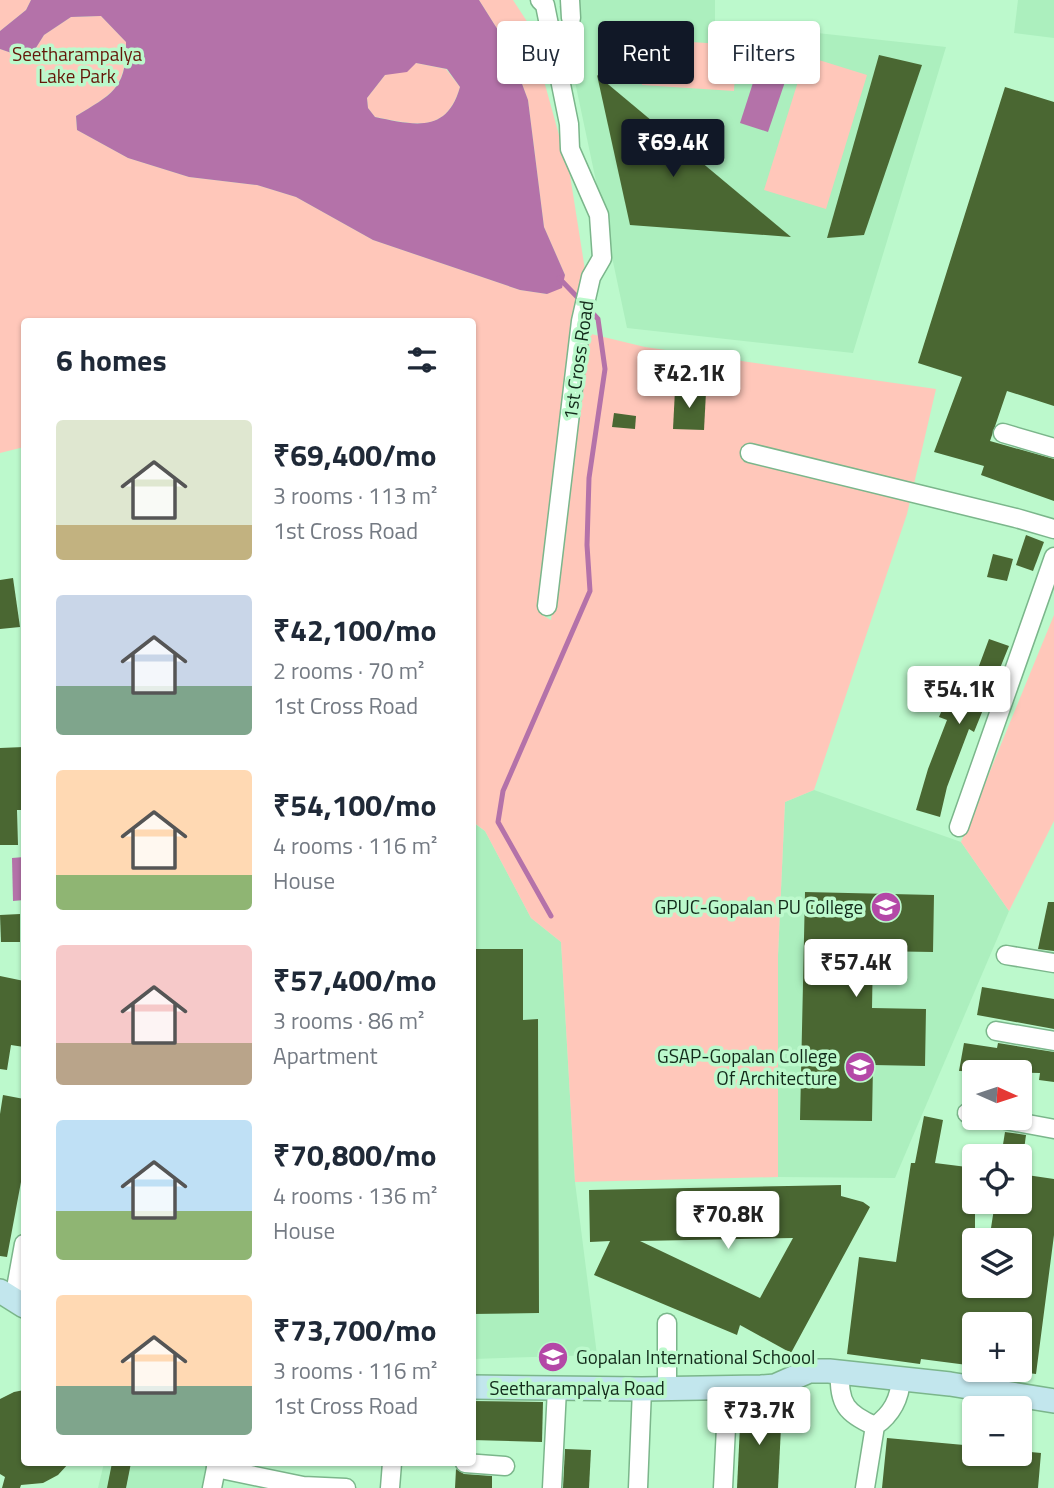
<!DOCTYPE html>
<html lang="en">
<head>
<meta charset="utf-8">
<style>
  :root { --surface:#fff; --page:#f2f2f3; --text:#1f2937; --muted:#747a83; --accent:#111827 }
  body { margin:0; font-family:"Titillium Web",sans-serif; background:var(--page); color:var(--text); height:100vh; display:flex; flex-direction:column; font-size:26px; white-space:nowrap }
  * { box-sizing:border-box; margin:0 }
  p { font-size:23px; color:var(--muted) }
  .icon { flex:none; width:38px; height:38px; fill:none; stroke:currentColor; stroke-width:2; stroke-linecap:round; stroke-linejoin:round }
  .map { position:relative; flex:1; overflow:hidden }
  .sheet { position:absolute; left:21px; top:318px; width:455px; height:1148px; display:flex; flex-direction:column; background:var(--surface); border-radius:7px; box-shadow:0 2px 5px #0004 }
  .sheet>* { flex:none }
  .guide { position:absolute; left:497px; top:21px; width:452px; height:63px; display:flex; gap:14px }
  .needle { width:46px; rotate:93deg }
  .tools { position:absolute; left:962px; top:1060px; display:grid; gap:14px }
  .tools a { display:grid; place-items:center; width:70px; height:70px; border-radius:7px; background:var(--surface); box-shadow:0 2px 5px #0004; font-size:35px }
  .price { position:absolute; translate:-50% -60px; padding:0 16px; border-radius:7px; background:#fff; color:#222; font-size:23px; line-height:46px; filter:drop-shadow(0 2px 4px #0008) }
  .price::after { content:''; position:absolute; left:50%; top:42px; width:21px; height:16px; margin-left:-10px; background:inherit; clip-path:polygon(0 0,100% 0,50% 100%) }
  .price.on { background:var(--accent); color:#fff }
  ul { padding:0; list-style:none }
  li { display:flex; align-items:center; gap:21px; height:175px; padding:0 35px }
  li span { display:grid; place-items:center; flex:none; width:196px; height:140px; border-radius:7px; color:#555 }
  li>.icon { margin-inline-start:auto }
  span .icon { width:84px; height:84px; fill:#fffc; stroke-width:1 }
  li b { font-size:30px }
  h2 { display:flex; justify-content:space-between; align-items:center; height:84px; padding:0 35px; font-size:30px }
  .pill { padding:0 24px; border-radius:7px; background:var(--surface); box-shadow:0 2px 5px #0004; font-size:24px; line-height:63px }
  .pill.on { background:var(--accent); color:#fff }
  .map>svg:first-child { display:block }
  .built { fill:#acefbe }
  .green { fill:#ffc7ba }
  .water { fill:#b472a9; fill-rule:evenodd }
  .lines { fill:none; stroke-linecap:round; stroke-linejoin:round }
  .stream { stroke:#b472a9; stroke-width:5 }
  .building { fill:#4a6732; fill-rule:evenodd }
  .street-casing { stroke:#7bb68b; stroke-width:21 }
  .secondary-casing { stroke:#7bb68b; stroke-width:26 }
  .street { stroke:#fff; stroke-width:18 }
  .secondary { stroke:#c2e6ed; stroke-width:23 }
  .labels { text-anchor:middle; stroke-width:7; stroke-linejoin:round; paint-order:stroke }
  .park-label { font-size:19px; fill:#651709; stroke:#bcf9cc }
  .street-label { font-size:19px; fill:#122a1a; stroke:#bcf9cc }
  .poi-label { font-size:19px; fill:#122a1a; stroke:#bcf9cc; text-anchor:end }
</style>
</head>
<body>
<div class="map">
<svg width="1054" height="1488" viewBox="0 0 1054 1488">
  <rect width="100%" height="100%" fill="#bcf9cc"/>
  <g class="built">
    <polygon points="579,0 715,0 715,22 946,47 853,353 627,328 559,6 579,8"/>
    <polygon points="1018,0 1054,0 1054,38 1014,33"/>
    <polygon points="814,790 961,842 1009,911 895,1178 778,1177 778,956 785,802"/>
    <polygon points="472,822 485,831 531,918 561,942 575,1182 597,1355 473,1359"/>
    <polygon points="104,1463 207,1463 202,1488 98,1488"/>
  </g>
  <g class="green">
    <polygon points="0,0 31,0 26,10 0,31"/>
    <path d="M479,0H513L528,23L570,175L585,270L572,329L542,615L551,620L587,333L645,347L936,389L907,514L814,790L785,802L778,956V1177L575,1182L561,942L531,918L485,831L473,822L472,322H24V447L0,453V49L29,59L44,35L71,17L101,16L126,42C126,89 112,94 76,116L77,130L128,158L189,177L257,185L296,197L373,240L520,290L547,294L565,275L544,227L528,100L508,46Z"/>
    <polygon points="645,39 737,45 734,91 642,85"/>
    <polygon points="806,56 867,75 826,209 764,190"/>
    <path d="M416,63L446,69L460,87C446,135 414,124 375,117L368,108L367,98L385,75Z"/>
    <polygon points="1054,615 1054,821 1009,911 961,842"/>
  </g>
  <g class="water">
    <path d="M31,0H479L508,46L528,100L544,227L565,275L562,288L547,294L520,290L373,240L296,197L257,185L189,177L128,158L77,130L76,116C112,94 127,89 126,42L101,16L71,17L44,35L29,59L0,49V31L26,10ZM416,63L447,69L460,87C447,134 414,125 375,117L368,108L367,98L385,75L407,72Z"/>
    <polygon points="761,58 790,67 768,132 740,123"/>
    <polygon points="24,857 24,900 13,901 12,858"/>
  </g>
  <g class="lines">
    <g class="stream">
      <polyline points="559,278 581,301"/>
      <polyline points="551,916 498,822 503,791 590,591 587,545 589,478 605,369 598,319 588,308"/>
    </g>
  </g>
  <g class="building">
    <polygon points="879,55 922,65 864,235 827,238"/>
    <polygon points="597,75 791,237 630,225"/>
    <polygon points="1005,87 1054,102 1054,406 1007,391 990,441 1054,459 1054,501 981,475 984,466 934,452 962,377 918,363"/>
    <polygon points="675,390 706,392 704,430 673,429"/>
    <polygon points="614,413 636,416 635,429 612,427"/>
    <polygon points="1026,535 1044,542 1033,571 1016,565"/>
    <polygon points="993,554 1013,559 1007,581 987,577"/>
    <polygon points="13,578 20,627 0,629 0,580"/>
    <polygon points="989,639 1009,646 974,732 969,729 947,787 940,817 916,810 928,769 947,720 939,717 957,675 973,682"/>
    <polygon points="24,747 24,810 17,810 18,845 0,845 0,748"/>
    <polygon points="805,892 934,895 933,952 873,951 872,1008 926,1009 925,1066 873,1065 872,1121 800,1120"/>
    <polygon points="1048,902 1054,902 1054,951 1038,949"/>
    <polygon points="20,914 20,942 1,942 0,915"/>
    <polygon points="472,949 523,949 523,1020 538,1019 539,1313 472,1314"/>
    <polygon points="0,976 24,981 24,1047 11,1045 7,1070 0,1069"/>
    <polygon points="982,987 1054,999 1054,1029 977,1015"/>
    <polygon points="964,1043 997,1048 998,1043 1054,1052 1054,1082 1039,1080 1040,1073 959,1071"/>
    <polygon points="3,1095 24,1099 24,1166 7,1257 0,1256 0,1114"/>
    <polygon points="924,1116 943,1120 935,1163 975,1168 975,1286 1020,1286 1020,1241 989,1241 995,1202 1020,1202 1020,1174 1054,1179 1054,1235 1036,1374 1020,1372 1020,1325 975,1325 975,1366 921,1359 920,1364 847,1354 859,1257 896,1262 911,1163 915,1163"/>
    <polygon points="1005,1132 1026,1135 1023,1157 1001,1157"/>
    <path d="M841,1185V1196L863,1202L870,1207L791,1353L740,1325L737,1335L594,1275L610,1241L590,1242L589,1190ZM793,1238L760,1298L640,1241Z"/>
    <polygon points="24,1390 24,1463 69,1463 58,1475 43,1483 21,1485 20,1488 2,1488 5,1477 0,1474 0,1399 14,1392"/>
    <polygon points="472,1401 543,1402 542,1442 472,1440"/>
    <polygon points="741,1405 782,1407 778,1488 737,1488"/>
    <polygon points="887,1438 975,1446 975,1454 1020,1454 1020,1451 1041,1453 1038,1488 882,1488"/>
    <polygon points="565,1449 591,1450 589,1488 563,1488"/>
    <polygon points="112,1463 131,1463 126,1488 107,1488"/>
    <polygon points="456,1469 464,1474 492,1476 492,1488 455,1488"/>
  </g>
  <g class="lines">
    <g class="street-casing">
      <g id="street">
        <polyline points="540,0 545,5 569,124 570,149 599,215 602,258 591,277 581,321 547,606"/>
        <polyline points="570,0 571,18"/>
        <polyline points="1003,433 1054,448"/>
        <polyline points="750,453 1016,518 1054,529"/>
        <polyline points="959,827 1054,557"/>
        <polyline points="1006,955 1054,963"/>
        <polyline points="996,1031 1054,1041"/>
        <polyline points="967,1113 975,1115"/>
        <polyline points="995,1118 1054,1129"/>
        <polyline points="14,1299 24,1244"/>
        <path d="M840,1371C838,1404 847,1414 875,1426"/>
        <polyline points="667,1389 667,1323"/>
        <polyline points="465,1463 505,1466"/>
        <polyline points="216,1468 303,1486 346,1488"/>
        <polyline points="212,1488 217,1463"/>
        <polyline points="390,1488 392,1463"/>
        <polyline points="552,1488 557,1389"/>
        <polyline points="638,1488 642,1389"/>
        <polyline points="723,1488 728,1387"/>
        <path d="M865,1488L875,1426C892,1414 900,1399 901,1378"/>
      </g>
    </g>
    <g class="secondary-casing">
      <g id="secondary">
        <polyline points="0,1291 24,1306"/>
        <polyline points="472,1387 642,1389 761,1387 775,1386 809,1371 829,1371 950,1384 1054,1401"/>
      </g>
    </g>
    <use href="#street" class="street"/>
    <use href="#secondary" class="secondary"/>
  </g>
  <defs>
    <g id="university-disc" transform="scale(1.575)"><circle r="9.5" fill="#b448a7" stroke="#bcf9cc"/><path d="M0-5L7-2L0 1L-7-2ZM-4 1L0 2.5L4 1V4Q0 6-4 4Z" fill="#fff"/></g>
    <g id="school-disc" transform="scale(1.575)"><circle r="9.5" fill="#b448a7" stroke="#bcf9cc"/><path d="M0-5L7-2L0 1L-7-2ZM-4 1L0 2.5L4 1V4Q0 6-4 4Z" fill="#fff"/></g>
  </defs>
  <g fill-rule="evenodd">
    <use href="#university-disc" x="886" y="907"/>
    <use href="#university-disc" x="860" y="1067"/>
    <use href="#school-disc" x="553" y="1357"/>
  </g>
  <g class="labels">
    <g class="park-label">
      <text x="77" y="61">Seetharampalya<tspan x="77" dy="22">Lake Park</tspan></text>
    </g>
    <g class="street-label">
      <text transform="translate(578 360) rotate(-82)" y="7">1st Cross Road</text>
      <text x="577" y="1395">Seetharampalya Road</text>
    </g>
    <g class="poi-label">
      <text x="863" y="914">GPUC-Gopalan PU College</text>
      <text x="837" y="1063">GSAP-Gopalan College<tspan x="837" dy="22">Of Architecture</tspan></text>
      <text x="576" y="1364" text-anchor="start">Gopalan International Schoool</text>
    </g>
  </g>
</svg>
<div class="tools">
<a><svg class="needle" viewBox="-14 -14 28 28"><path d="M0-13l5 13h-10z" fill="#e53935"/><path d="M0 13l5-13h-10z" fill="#747a83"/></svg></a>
<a><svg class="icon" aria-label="locate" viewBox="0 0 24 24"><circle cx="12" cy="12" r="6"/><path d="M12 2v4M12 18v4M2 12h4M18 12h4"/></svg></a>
<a><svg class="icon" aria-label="layers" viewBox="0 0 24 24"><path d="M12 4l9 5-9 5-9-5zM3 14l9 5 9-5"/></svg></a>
<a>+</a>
<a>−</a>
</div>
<b class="price on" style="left:673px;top:179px">₹69.4K</b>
<b class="price" style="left:689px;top:410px">₹42.1K</b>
<b class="price" style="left:959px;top:726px">₹54.1K</b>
<b class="price" style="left:856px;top:999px">₹57.4K</b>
<b class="price" style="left:728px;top:1251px">₹70.8K</b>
<b class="price" style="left:759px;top:1447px">₹73.7K</b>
<div class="guide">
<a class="pill">Buy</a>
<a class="pill on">Rent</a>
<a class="pill">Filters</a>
</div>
<section class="sheet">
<h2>6 homes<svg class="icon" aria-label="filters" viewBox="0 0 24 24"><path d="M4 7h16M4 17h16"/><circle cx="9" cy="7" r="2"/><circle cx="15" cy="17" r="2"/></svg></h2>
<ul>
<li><span style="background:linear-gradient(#dfe7d0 75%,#c2b280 0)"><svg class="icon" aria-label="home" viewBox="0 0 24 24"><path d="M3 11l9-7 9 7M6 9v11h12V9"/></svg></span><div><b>₹69,400/mo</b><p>3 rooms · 113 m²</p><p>1st Cross Road</p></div></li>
<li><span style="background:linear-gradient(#c9d6e8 65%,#7fa58c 0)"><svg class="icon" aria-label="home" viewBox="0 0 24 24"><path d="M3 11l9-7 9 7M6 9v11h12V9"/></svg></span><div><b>₹42,100/mo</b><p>2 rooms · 70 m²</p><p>1st Cross Road</p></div></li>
<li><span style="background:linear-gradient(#ffd9b3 75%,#8fb573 0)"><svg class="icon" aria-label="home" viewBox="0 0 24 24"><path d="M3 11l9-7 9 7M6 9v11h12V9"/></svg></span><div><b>₹54,100/mo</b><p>4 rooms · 116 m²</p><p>House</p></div></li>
<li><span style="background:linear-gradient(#f6c9c9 70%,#b9a48a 0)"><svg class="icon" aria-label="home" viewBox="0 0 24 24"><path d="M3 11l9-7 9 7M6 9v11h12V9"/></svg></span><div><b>₹57,400/mo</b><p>3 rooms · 86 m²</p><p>Apartment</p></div></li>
<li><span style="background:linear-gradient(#bfe0f5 65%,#8fb573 0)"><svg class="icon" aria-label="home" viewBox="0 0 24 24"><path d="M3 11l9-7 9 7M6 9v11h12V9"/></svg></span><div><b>₹70,800/mo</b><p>4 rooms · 136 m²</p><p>House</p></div></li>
<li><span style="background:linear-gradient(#ffd9b3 65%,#7fa58c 0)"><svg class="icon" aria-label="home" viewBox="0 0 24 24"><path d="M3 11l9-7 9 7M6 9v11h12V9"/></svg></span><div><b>₹73,700/mo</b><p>3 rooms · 116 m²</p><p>1st Cross Road</p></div></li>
</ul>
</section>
</div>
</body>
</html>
